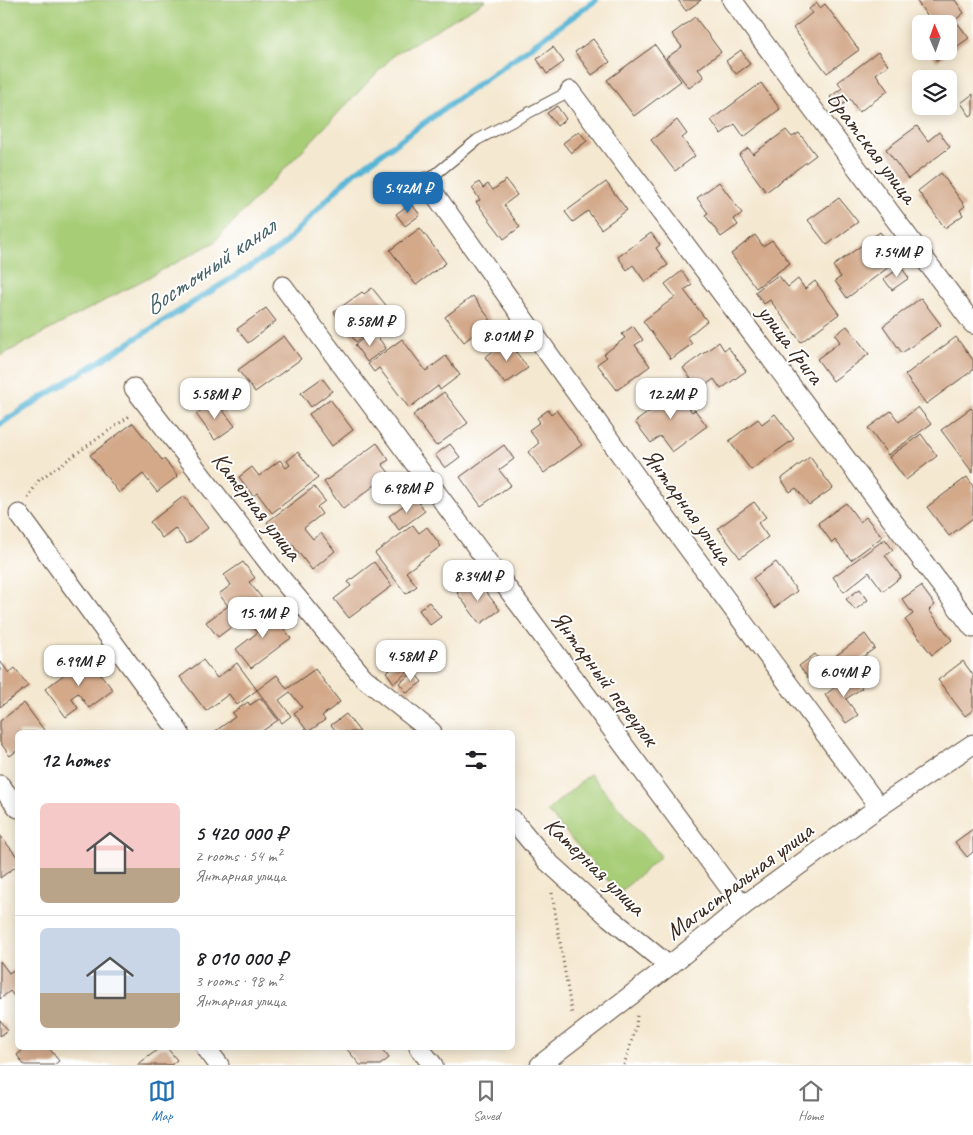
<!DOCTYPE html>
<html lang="en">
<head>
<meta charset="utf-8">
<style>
  :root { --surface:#fff; --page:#f6f6f6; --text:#202124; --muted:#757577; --line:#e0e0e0; --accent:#1f6fb2 }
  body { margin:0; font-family:Caveat,sans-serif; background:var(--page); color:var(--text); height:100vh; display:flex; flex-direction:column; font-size:19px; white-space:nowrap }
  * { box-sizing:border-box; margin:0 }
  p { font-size:16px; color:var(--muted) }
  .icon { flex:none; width:28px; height:28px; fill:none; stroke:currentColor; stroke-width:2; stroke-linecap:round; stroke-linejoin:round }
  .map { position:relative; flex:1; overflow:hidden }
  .details { position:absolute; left:15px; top:730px; width:500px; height:320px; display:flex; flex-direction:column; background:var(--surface); border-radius:8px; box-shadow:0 2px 12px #0003 }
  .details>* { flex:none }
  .needle { width:32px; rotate:358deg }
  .buttons { position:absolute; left:912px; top:15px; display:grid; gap:10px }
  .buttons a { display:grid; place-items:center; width:45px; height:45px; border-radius:8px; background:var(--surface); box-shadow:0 2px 12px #0003; font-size:25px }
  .price { position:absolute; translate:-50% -42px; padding:0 11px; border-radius:10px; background:#fff; color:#222; font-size:16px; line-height:32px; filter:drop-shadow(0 1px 2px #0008) }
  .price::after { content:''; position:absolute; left:50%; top:30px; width:15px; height:11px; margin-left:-8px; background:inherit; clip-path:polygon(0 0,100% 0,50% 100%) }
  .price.selected { background:var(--accent); color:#fff }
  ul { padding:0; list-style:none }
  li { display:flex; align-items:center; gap:15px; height:125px; padding:0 25px }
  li+li { border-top:1px solid var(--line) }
  li span { display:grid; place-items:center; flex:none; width:140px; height:100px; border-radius:8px; color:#555 }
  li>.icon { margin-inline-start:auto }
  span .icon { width:60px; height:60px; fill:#fffc; stroke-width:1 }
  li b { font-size:21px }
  h2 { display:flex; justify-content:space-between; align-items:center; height:60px; padding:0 25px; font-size:21px }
  .tab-bar { display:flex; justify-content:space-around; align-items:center; height:70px; border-top:1px solid var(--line); background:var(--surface); font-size:14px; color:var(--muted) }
  .tab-bar a { display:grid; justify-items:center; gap:2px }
  .tab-bar .selected { color:var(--accent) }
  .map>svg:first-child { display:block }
  .green { fill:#a7cd77; stroke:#717c4a }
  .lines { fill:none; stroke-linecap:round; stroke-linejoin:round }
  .stream { stroke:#56b5d5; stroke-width:6 }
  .building { fill:#d3a98a }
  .lane-casing { stroke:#574639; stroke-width:12 }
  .street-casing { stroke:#574639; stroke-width:21 }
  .path { stroke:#574639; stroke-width:3; stroke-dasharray:1 4; stroke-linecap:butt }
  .lane { stroke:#fff; stroke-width:10 }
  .street { stroke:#fff; stroke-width:19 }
  .labels { text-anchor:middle; stroke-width:4; stroke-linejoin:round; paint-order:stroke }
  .street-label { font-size:24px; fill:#3b2a1e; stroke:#fff }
  .water-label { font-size:25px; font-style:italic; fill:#466267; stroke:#fff }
</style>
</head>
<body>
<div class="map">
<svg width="973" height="1065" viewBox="0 0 973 1065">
  <rect width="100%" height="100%" fill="#fff"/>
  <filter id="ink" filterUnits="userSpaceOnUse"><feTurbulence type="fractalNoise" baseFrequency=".02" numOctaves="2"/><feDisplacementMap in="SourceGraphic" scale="10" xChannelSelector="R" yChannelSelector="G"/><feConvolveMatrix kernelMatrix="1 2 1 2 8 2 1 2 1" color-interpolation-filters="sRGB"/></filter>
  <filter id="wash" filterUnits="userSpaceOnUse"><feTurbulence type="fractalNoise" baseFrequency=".0096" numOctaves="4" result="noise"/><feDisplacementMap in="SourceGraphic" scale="20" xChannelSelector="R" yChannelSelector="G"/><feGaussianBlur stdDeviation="1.12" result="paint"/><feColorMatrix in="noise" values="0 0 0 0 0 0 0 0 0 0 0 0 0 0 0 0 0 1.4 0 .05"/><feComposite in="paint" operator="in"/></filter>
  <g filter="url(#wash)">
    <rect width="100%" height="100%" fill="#f4e8d0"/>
    <g class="green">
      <polygon points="0,0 486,0 395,54 213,243 0,356"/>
      <polygon points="590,774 661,856 619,893 547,811"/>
    </g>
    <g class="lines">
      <polyline class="stream" points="0,424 281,247 350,176 596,0"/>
    </g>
    <g id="blocks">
      <g class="building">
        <polygon points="678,0 701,0 686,11"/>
        <polygon points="916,0 955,0 964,13 955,20 969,38 937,61 929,51 949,51 949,24 933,24"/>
        <polygon points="817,3 820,8 825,4 859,50 827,73 793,28 812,13 809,9"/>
        <polygon points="695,17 721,52 698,69 704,77 689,88 666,58 682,47 672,34"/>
        <polygon points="593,39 610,62 592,75 575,52"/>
        <polygon points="655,45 681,81 634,116 607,80"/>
        <polygon points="553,47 564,62 547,74 537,59"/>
        <polygon points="741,50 750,64 736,74 726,61"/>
        <polygon points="878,52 888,65 876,74 888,91 859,112 850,99 838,108 830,97 842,88 838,82"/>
        <polygon points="761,83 780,109 744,137 735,124 721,134 711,120"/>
        <polygon points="973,94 973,114 970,116 961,103"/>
        <polygon points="557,106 566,119 557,126 547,113"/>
        <polygon points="677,120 687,134 682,138 695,156 675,171 651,140"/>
        <polygon points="917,126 928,141 939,132 950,147 908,179 886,149"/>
        <polygon points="786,130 792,137 799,133 816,155 766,192 739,155 748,148 753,154"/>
        <polygon points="579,131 587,141 571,153 563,143"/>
        <polygon points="941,173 965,206 960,210 963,215 945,228 918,191"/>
        <polygon points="506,180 517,195 504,205 520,227 504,239 476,202 480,200 472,188 479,182 483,188 488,184 493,190"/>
        <polygon points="606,182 627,210 601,229 588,211 573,222 565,212"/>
        <polygon points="719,182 742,213 734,219 738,225 721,237 705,215 708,213 697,198"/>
        <polygon points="839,198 858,222 827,245 808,220"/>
        <polygon points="411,203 420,215 405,226 396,214"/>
        <polygon points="420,228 446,263 416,285 390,250"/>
        <polygon points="880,232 888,242 885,244 897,261 847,298 835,281 841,277 833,266"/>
        <polygon points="651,233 660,245 656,248 668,265 645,282 633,265 627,270 618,257"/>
        <polygon points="755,235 763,246 772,240 790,263 756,288 731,254"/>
        <polygon points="901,267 909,278 892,290 884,279"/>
        <polygon points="682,271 692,285 684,290 707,321 687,337 692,344 671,359 643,321 675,297 665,284"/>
        <polygon points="778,275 788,287 798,279 805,289 815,281 839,314 801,342 770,300 764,304 755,292"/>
        <polygon points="372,288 389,309 380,316 384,321 356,342 334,312 362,292 364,294"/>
        <polygon points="473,296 500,333 482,347 473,335 464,342 445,317"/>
        <polygon points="921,298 941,325 902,353 883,326"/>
        <polygon points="266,308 276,321 248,343 237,329"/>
        <polygon points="633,326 643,340 635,345 650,366 617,390 597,364 607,357 604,354 625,338 622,334"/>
        <polygon points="847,326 869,354 833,381 817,359 840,342 835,335"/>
        <polygon points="373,331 386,348 367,362 355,345"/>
        <polygon points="284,336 301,359 255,392 238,370"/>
        <polygon points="956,337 973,360 973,370 926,404 905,375"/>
        <polygon points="402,339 426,371 446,356 460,375 440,390 438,386 409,408 379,368 374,372 368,364"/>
        <polygon points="508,341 528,368 505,384 485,357"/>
        <polygon points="719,342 724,350 728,347 746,371 721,389 714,379 699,390 683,368"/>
        <polygon points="322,378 332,391 311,407 301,393"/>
        <polygon points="671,384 692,412 695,410 707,426 672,452 660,436 651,443 635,422 660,404 654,397"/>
        <polygon points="444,392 468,423 436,446 413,415"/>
        <polygon points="330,399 353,430 332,446 309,414"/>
        <polygon points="215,400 235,426 215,440 196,414"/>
        <polygon points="918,407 931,424 888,455 868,428 891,411 899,422"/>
        <polygon points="971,408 973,410 973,473 941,430"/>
        <polygon points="548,410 551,414 556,410 582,445 544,473 528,452 539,443 529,430 540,422 537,418"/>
        <polygon points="775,414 794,439 751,470 729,441 758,419 762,424"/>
        <polygon points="133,423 162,460 164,459 178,476 157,492 143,474 119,493 90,455"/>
        <polygon points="921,434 937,456 906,480 889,457"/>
        <polygon points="377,443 389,460 382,464 390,474 343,509 324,482"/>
        <polygon points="450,444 460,457 445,468 435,455"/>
        <polygon points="504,445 514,459 499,470 511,485 481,506 460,477"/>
        <polygon points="298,452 318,478 272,513 257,493 253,496 239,477 252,467 259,476 280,460 286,468 290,465 287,461"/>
        <polygon points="810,457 833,488 809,505 796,488 790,492 781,479"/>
        <polygon points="967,477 973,486 973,518 949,536 927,507"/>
        <polygon points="314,487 325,501 317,507 322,514 304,528 313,539 321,533 335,551 312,570 292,544 286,548 267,522"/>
        <polygon points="184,496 208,528 187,544 175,528 162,538 150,522"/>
        <polygon points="415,497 425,511 399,530 389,516"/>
        <polygon points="754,502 766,517 758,523 768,537 740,558 718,528"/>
        <polygon points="846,503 860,522 866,517 882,537 851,560 835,540 832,543 818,523"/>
        <polygon points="413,525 419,533 427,527 441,546 406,572 417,586 406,594 375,553"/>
        <polygon points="885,539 893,550 885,555 901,577 883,591 869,572 844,592 833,577"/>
        <polygon points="243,562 255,578 249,582 265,602 218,637 206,622 228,606 219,594 231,585 224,575"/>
        <polygon points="374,562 392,586 349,618 334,599 351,586 348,582"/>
        <polygon points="776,562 797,591 774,608 753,578"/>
        <polygon points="476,579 500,610 480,624 457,593"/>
        <polygon points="921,586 935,605 929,610 952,640 932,655 905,620 913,614 902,599"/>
        <polygon points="860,589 868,600 855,610 846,599"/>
        <polygon points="429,602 441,617 430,625 419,610"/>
        <polygon points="269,609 291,638 251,668 236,649 257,633 250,624"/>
        <polygon points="865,634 875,648 844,671 833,658"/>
        <polygon points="815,654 826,667 809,679 799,666"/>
        <polygon points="87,657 113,690 89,708 78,693 71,698 78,708 66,717 45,689"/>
        <polygon points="203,660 217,678 237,663 257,690 237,705 229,694 206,711 180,677"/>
        <polygon points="0,661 9,673 15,668 28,686 0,707"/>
        <polygon points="401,661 409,671 394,683 386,672"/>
        <polygon points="963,661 973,675 973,710 965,716 938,680"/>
        <polygon points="315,669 340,702 322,716 325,720 308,732 294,713 302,707 290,692 279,700 291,716 282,723 257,690 277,675 287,689"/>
        <polygon points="414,672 422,682 407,693 399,683"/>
        <polygon points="852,674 862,688 846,699 858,715 846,723 825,695"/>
        <polygon points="261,698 278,720 261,732 214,732 235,717 232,713 248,702 250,705"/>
        <polygon points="24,703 44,730 41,732 18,732 18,750 10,756 0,742 0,721"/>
        <polygon points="346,714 360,732 337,732 331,725"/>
        <polygon points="973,829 973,852 967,857 955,842"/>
        <polygon points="0,835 18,858 18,865 0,878"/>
        <polygon points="0,961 9,973 18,967 18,1002 10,991 0,999"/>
        <polygon points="0,1020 8,1030 0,1036"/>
        <polygon points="21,1048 49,1048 59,1061 54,1065 24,1065 17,1055 23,1050"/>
        <polygon points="160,1048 167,1048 177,1060 171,1065 137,1065"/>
        <polygon points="346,1048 381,1048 389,1058 380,1065 360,1065"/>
      </g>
    </g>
  </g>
  <g filter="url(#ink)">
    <use href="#blocks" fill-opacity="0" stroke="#574639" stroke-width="1"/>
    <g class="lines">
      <g class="lane-casing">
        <polyline id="lane" points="426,182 477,140 570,91"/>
      </g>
      <g class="street-casing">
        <g id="street">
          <polyline points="732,0 973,324"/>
          <polyline points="570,91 973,628"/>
          <polyline points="426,182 652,499 879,807"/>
          <polyline points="283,286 743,906"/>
          <polyline points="134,388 275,571 364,678 432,732"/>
          <polyline points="19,514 179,732"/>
          <polyline points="0,785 18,808"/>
          <polyline points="512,819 547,861 609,917 669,966"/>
          <polyline points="206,1048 219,1065"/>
          <polyline points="419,1048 433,1065"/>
          <polyline points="540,1065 669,966 743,906 879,807 973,744"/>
        </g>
      </g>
      <g class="path">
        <polyline points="28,498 39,480 131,415"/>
        <polyline points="552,893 572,1015"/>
        <polyline points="624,1065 636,1027 637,1015"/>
      </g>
      <use href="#lane" class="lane"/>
      <use href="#street" class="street"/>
    </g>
  </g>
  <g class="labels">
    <g class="street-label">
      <text transform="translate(872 147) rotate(53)" y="8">Братская улица</text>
      <text transform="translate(791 344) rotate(53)" y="8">улица Грига</text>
      <text transform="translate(257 506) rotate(52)" y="8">Катерная улица</text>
      <text transform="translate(688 506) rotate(54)" y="8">Янтарная улица</text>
      <text transform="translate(605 678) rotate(53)" y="8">Янтарный переулок</text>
      <text transform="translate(595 866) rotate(44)" y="8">Катерная улица</text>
      <text transform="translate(739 881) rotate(-37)" y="8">Магистральная улица</text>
    </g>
    <g class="water-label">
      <text transform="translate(209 266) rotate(-34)" y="9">Восточный канал</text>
    </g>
  </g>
</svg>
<div class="buttons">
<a><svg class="needle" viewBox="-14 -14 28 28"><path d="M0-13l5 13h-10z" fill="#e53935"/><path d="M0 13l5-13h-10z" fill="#757577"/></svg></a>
<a><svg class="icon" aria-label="layers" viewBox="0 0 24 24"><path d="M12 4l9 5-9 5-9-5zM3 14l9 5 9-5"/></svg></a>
</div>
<b class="price selected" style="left:408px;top:214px">5.42M ₽</b>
<b class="price" style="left:897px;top:278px">7.54M ₽</b>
<b class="price" style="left:370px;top:347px">8.58M ₽</b>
<b class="price" style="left:507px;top:362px">8.01M ₽</b>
<b class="price" style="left:215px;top:420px">5.58M ₽</b>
<b class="price" style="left:671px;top:420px">12.2M ₽</b>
<b class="price" style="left:407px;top:514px">6.98M ₽</b>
<b class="price" style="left:478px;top:602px">8.34M ₽</b>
<b class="price" style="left:263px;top:639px">15.1M ₽</b>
<b class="price" style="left:411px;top:682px">4.58M ₽</b>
<b class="price" style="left:79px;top:687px">6.99M ₽</b>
<b class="price" style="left:844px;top:698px">6.04M ₽</b>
<section class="details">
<h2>12 homes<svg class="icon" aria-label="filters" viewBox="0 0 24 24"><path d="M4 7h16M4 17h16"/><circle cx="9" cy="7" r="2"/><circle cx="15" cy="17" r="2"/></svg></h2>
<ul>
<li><span style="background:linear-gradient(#f6c9c9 65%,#b9a48a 0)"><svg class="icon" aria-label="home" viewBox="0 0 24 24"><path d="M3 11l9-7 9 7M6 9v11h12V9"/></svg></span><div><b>5 420 000 ₽</b><p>2 rooms · 54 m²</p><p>Янтарная улица</p></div></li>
<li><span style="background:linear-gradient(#c9d6e8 65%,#b9a48a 0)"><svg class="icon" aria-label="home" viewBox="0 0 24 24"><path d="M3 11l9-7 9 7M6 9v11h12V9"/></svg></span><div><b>8 010 000 ₽</b><p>3 rooms · 98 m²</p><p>Янтарная улица</p></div></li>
</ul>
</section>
</div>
<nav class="tab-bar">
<a class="selected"><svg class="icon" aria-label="map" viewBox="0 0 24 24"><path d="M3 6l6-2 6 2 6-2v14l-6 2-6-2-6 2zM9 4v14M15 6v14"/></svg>Map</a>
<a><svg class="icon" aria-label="saved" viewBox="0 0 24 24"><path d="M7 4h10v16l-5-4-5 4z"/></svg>Saved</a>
<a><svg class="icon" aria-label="home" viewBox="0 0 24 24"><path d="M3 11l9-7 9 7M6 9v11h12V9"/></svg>Home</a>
</nav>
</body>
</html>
